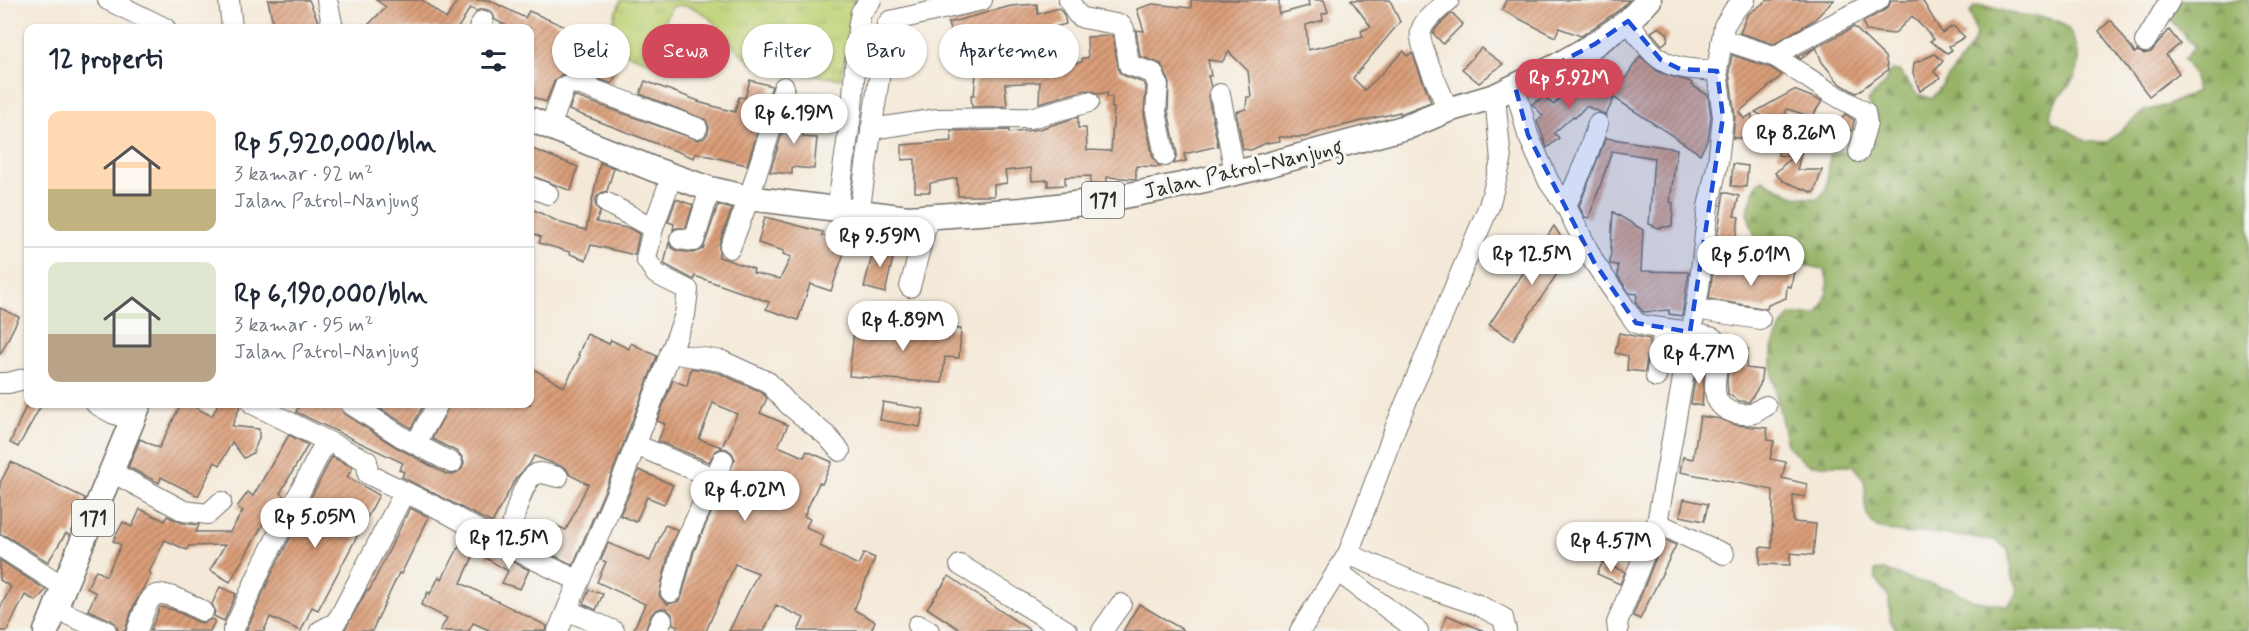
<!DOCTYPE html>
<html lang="id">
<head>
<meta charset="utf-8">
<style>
  :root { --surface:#fff; --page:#f6f6f7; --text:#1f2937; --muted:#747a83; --line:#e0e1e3; --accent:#d1495b }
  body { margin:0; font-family:Mynerve,sans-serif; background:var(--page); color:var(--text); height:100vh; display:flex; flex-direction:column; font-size:22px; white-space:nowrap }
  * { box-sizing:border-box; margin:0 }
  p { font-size:20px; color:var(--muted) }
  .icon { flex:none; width:33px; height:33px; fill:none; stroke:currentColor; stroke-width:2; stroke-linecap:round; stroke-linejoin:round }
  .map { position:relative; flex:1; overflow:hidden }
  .sheet { position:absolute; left:24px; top:24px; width:510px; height:384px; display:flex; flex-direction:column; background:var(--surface); border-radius:12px; box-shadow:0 2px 4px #0004 }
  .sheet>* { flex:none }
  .top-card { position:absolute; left:552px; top:24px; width:570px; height:54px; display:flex; gap:12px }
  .price { position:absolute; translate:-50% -51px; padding:0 14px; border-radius:21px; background:#fff; color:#222; font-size:20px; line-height:39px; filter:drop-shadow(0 2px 3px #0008) }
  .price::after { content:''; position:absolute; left:50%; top:36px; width:18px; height:14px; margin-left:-9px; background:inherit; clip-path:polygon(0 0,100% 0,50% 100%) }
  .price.active { background:var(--accent); color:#fff }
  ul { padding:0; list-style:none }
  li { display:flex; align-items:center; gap:18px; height:150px; padding:0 24px }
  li+li { border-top:2px solid var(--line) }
  li span { display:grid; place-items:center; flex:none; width:168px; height:120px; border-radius:12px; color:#555 }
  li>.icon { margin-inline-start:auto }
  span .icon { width:72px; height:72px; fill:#fffc; stroke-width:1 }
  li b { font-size:26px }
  h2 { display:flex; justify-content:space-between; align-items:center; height:72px; padding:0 24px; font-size:26px }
  .tag { padding:0 21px; border-radius:27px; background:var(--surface); box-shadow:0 2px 4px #0004; font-size:21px; line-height:54px }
  .tag.active { background:var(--accent); color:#fff }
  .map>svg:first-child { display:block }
  .grass { fill:url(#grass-tufts); stroke:#747e50; stroke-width:1.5 }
  .forest { fill:url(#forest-firs); stroke:#606f48; stroke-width:1.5 }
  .building { fill:url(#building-hatch); fill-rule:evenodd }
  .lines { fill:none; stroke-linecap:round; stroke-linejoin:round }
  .minor-casing { stroke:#716e68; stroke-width:22 }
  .major-casing { stroke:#716e68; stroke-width:27 }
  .minor { stroke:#fff; stroke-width:20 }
  .major { stroke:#fff; stroke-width:24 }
  .marked { fill:#1d4ed8; fill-opacity:0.2; stroke:#1d4ed8; stroke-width:4.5; stroke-dasharray:12 8; stroke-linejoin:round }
  .labels { text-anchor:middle; stroke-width:6; stroke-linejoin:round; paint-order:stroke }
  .shield { fill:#f6f6f2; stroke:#686867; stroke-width:1.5 }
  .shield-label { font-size:21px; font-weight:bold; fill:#2b2b2b }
  .street-label { font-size:22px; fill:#2b2b2b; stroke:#f6f6f2 }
</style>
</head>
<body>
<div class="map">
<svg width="2249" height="631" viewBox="0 0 2249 631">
  <defs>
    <pattern id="grass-tufts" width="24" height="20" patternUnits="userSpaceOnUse" patternTransform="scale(1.5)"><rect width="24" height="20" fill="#bed174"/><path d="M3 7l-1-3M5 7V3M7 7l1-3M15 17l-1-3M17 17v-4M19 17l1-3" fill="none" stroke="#a3b465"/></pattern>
    <pattern id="forest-firs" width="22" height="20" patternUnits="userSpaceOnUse" patternTransform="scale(1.5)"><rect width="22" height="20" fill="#96b366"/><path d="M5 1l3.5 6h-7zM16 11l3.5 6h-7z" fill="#7b9254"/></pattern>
    <pattern id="building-hatch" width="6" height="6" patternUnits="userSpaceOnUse" patternTransform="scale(1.5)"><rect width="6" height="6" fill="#da9e79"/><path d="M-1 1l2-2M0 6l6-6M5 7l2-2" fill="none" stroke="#b18163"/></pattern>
  </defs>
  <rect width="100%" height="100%" fill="#f6f6f2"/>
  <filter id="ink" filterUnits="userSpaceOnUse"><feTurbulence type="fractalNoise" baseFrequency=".0167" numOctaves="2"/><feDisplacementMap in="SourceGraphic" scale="12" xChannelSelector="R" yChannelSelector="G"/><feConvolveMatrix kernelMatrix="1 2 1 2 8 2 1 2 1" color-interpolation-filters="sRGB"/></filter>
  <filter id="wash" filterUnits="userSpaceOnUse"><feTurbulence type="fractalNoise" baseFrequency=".008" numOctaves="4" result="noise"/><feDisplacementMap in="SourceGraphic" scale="24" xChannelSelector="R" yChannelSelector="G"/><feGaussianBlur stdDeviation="1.35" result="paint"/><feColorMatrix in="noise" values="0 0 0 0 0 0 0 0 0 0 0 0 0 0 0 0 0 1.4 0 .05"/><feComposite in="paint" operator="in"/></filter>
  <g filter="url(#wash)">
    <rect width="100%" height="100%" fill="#f4e9d8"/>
    <path class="grass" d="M621,0H857L854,7L841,79C818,75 774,74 755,64C725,48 714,0 672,6L665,20L666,27L720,59L712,71C687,82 652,62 628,54L621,49L610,37L615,15Z"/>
    <path class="forest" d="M2177,0H2249V631H1897L1890,620L1889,597L1875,578V571L1884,570L1912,580L1951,589L1972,600L1995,604L2009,605L2018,591L2012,578L2008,550L1996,540L1919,532L1906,534L1877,528C1875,525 1870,521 1868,517C1858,495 1876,486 1852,465H1810L1803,461L1787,445L1772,376V348L1781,327L1791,315H1817C1825,303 1833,283 1823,269L1761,256L1747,213L1756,184L1763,180L1794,196L1818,199L1826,190L1830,155L1847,151L1872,136L1876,119L1868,101L1886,83L1887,75L1892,70L1899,71L1916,93L1932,99L1974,42L1976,35L1970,13L1974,7C1991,3 2000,12 2015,14C2040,18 2068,13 2076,45C2077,51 2080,58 2079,63C2077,85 2053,96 2050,116L2053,122L2088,142H2107L2144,111L2168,105L2197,91L2193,73L2183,59L2195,47L2167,16Z"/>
    <g id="blocks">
      <g class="building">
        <polygon points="268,0 309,0 321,28 274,28"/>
        <polygon points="376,0 422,0 446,19 457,1 454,0 489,0 525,18 529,11 568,28 560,44 619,68 612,84 576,71 561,75 554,82 546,102 530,96 530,28 511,28 495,20 493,14 488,10 482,9 476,11 470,8 458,28 365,28 386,7"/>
        <polygon points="1191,0 1279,0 1279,14 1309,6 1308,0 1324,0 1328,12 1322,14 1323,20 1306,25 1308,50 1363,37 1361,31 1371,27 1351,0 1390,0 1400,22 1353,78 1365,90 1404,51 1407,56 1412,53 1431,102 1400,114 1400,112 1320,131 1306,137 1279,137 1280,141 1266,143 1251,150 1243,149 1236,112 1246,109 1247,97 1251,97 1248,71 1229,52 1222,62 1208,60 1211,76 1208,76 1211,87 1208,96 1218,146 1184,154 1186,161 1174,164 1177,154 1168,111 1169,81 1161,64 1140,56 1136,30 1144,31 1137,9 1153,4 1191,8"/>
        <polygon points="1506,0 1629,0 1619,10 1581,36 1559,28 1555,37 1502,10"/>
        <polygon points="1768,0 1834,0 1814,20 1774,44 1740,33 1747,15"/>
        <polygon points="1891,0 1922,0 1942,33 1953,26 1965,37 1949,46 1952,50 1947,53 1930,41 1934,39 1912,16 1894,34 1866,31 1863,22 1885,10 1889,6"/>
        <polygon points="1037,4 1038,14 1059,8 1064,15 1066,24 1055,27 1056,66 1082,62 1082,58 1088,58 1087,37 1113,36 1119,72 1125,76 1144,83 1146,87 1144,114 1153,158 1160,167 1136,166 1136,179 1107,177 1107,185 1104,185 1090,184 1091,176 1065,177 1065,185 1048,186 1048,180 1032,181 1031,168 1005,171 1007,183 994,185 994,196 958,196 957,178 930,183 930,192 915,192 915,159 902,160 902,145 952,141 951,131 1009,130 1009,133 1039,129 1078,117 1078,128 1086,128 1087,150 1111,151 1114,108 1112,108 1112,97 1107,97 1108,92 1098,94 1093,91 1086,90 1039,103 1040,82 1005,84 1007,106 972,107 971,95 974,95 978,53 968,57 959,36 952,38 948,23 1011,6"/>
        <polygon points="1452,13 1463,24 1443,44 1433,33 1438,26"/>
        <polygon points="2111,20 2135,53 2137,51 2144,54 2151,52 2169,30 2180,44 2166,55 2179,73 2149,96 2099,31"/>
        <polygon points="1659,27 1668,34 1667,41 1662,45 1651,32"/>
        <polygon points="1854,27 1885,57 1888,70 1856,93 1839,83 1822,62 1816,47 1801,59 1797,57"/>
        <polygon points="1481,48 1503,64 1479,83 1462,69"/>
        <polygon points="1935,54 1943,61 1934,72 1940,78 1920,91 1913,73 1914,63"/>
        <polygon points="1732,55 1771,68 1782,75 1739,112 1744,119 1752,114 1751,138 1733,138 1735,116 1729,71"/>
        <polygon points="1640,56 1659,72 1688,81 1692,83 1691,85 1708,95 1711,117 1708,139 1700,154 1613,97"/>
        <polygon points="750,80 772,86 747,165 696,153 694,158 569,110 574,96 698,140 704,138 708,133 709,127 706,120 640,94 645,81 699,101 698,102 735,112 739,97 745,98"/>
        <polygon points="1583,82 1614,98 1606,115 1586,106 1575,118 1573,116 1554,133 1559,138 1547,148 1537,121 1543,116 1532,104 1544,97 1554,105 1565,91 1571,101"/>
        <polygon points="1794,90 1822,101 1812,117 1787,109 1781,126 1755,112"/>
        <polygon points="792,102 802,104 800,124 804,125 803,137 817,138 814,169 792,167 792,174 770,172"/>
        <polygon points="1845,114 1854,120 1852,131 1837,126"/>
        <polygon points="1781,135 1805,137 1797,170 1822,170 1814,193 1783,181 1775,173 1792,157 1778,155"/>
        <polygon points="1606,138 1677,149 1670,202 1673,203 1672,226 1658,228 1649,224 1654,158 1612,151 1589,218 1585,217 1579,206"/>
        <polygon points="530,148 578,167 571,191 530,175"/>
        <polygon points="600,163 614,168 607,191 601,193 596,198 595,204 600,212 596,222 631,229 639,234 635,255 591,245 586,260 570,254 570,252 539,243 541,237 530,232 530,208 561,223 586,230"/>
        <polygon points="1733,164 1748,166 1746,187 1731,186"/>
        <polygon points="1724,192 1739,196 1734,216 1739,217 1733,254 1715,251"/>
        <polygon points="676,199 693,205 686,228 676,228 673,230 674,224 668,222"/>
        <polygon points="718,205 732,209 719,244 719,257 754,269 753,273 780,279 791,257 783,254 784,251 758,243 765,217 823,232 822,236 848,241 831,291 810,284 798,320 766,309 769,302 695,276 694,280 664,264 669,243 672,248 678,251 693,253 703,249"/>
        <polygon points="1613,212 1643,230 1641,271 1689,272 1682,316 1669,314 1669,310 1643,312 1636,303 1637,294 1629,293 1618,276 1618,265 1610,264"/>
        <polygon points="1554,226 1571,253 1513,340 1489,325"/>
        <polygon points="875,244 895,249 885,293 864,287"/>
        <polygon points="1713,271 1794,271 1791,287 1787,286 1786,298 1768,305 1767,309 1709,299"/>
        <polygon points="0,308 19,317 0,355"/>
        <polygon points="855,322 961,329 959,358 945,357 942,383 849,376"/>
        <polygon points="1619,333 1650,339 1645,372 1627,370 1628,356 1615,353"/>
        <polygon points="587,334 609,344 611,340 629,349 631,343 657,356 613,471 573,565 537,547 548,522 566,530 588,484 570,475 566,468 534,456 529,465 516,478 492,523 402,477 404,472 399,470 403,463 296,412 300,404 339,404 344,414 396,447 446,474 453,475 462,469 464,463 462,457 458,452 432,439 450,404 530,404 530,367 564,387 580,356 578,355"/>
        <polygon points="1733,348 1748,349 1746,368 1762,370 1760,385 1749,402 1739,401 1728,394 1727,379"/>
        <polygon points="1698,361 1705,362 1702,406 1691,404"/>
        <path d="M691,368L719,373L761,392L767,398L760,413L788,425L778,446L804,457L807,451L832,462L822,484L819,483L804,516L810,519L806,527L824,536L820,546L858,565L864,553L875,558L854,610L875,621L871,631H798L804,618L776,605L764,631H729L758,573L735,564L706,631H675L678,626L673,624L672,614L667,609L661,608L656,610L651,615L645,631H633L645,604L597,582L606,562L601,560L608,543L650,561L665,525L678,530L671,544L659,595L663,601L668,604L679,601L682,596L694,551L735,459L732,453L727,449L721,448L716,451L709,462L658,441L665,424L657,421L673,380L687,386ZM713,403L737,414L722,447L699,439Z"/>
        <polygon points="883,402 924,409 920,427 880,420"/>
        <polygon points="27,404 42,404 18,447 10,443"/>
        <polygon points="181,404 188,404 212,416 218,404 241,404 232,426 259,429 259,438 253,453 244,458 232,442 220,465 215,462 198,496 161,477 159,483 128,467 140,439 159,448"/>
        <polygon points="372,404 424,404 411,428"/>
        <polygon points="1700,416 1721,419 1735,425 1767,428 1768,440 1774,441 1770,459 1786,462 1782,478 1807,484 1805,497 1793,495 1793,522 1816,524 1813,555 1790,553 1790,565 1760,564 1760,547 1772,548 1773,490 1680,472 1683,457 1693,459"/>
        <polygon points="289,435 308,445 280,493 284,496 278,509 273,507 230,582 210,570 225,545 189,546 187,550 165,540 149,572 151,574 133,607 125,631 118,631 116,624 111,620 88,610 96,593 87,588 96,570 106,576 121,545 113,541 123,522 132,527 140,509 165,521 167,516 182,523 199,525 196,532 230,532 243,511 237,507 248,492 253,496"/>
        <polygon points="332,457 353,467 347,477 379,495 318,610 312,607 301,631 270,617 264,631 246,631 273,571"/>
        <polygon points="11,462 85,498 70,536 66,533 48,562 6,536 0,534 0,483"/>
        <polygon points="639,470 673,485 664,504 647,497 636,522 620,515"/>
        <polygon points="1684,499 1708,504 1704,521 1680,516"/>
        <polygon points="410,508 429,517 401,574 399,573 372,631 344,631 367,590 369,591"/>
        <polygon points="1663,539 1676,545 1640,619 1633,616"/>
        <polygon points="462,541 477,548 461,583 547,626 546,631 491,631 473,623 469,631 440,631 447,618 421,605 428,592 430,594 439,577 442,579"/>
        <polygon points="488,549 529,570 520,589 502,583 508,571 484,557"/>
        <polygon points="0,560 46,590 36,601 25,595 7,631 0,631 0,608 11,587 0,580"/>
        <polygon points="1603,562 1625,572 1620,584 1597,574"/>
        <polygon points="949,576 1001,611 1031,631 962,631 927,608"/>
        <polygon points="220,587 236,594 224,621 214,616 215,610 212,604"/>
        <polygon points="589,590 603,594 596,610 583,604"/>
        <polygon points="1139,604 1185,631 1123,631"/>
        <polygon points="160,607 174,610 198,622 204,623 211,619 215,621 210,631 150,631"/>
        <polygon points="1447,615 1484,631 1441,631"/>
      </g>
    </g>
  </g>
  <g filter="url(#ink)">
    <use href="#blocks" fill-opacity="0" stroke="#716e68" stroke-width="1.5"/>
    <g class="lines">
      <g class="minor-casing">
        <g id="minor">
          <polyline points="108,0 165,28"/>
          <polyline points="229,0 232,28"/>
          <polyline points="327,0 333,28"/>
          <polyline points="1069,0 1077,14 1083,18 1121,25 1124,29 1129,65 1153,73 1158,85 1156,112 1165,156"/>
          <path d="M1628,21C1660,65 1662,68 1717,71"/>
          <polyline points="479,28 483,21"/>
          <polyline points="2145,42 2170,0"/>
          <polyline points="1721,43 1730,42 1776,57 1793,45 1879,0"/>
          <polyline points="1776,57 1828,91 1865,112 1867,123 1859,152"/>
          <path d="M1515,86L1528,135L1549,182L1566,206L1594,262L1630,315L1636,323L1646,326L1690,332L1713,338C1730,356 1695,402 1735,413C1740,414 1748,415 1754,413C1758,411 1761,408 1766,406"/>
          <polyline points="1220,94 1235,173"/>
          <path d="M1448,110C1442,94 1417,44 1421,31C1424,18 1440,9 1449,0"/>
          <polyline points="550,127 565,86 573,83 581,85 697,128"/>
          <polyline points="871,129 938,119 1030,118 1089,102"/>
          <polyline points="530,187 548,194"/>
          <polyline points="607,203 653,228"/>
          <polyline points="1566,206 1583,167 1598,124"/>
          <polyline points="837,211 852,108 858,28 861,12 871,0"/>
          <polyline points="859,213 887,25 890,21 982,0"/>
          <polyline points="680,239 694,241 710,189"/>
          <polyline points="730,248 749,198 784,87"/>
          <polyline points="910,287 928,218"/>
          <polyline points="1695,309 1760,319"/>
          <polyline points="670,353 722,361 768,382 789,405 827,436 840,451"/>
          <polyline points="1656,377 1664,330"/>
          <polyline points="0,383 8,383 28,378"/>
          <polyline points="96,404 112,413 132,420"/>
          <polyline points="253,404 367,461 368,474 438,508 507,546 579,581"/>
          <polyline points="351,404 402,437 452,463"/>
          <polyline points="416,443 438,404"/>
          <polyline points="636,445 714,478"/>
          <polyline points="112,472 184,511 208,514 221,502"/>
          <polyline points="1657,523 1724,554"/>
          <polyline points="0,546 64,587"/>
          <path d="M507,546C511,531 521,476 539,473C545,473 553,476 558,477"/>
          <polyline points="1348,554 1423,586 1476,604 1503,618 1506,631"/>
          <polyline points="960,565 1067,631"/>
          <polyline points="1337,571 1418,631"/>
          <polyline points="671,592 683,547 723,460"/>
          <polyline points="57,610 106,631"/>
          <polyline points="567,610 614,631"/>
          <polyline points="918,625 929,631"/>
          <path d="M137,631C140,623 147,600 154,596C165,589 192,606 203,611"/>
          <polyline points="233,631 262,566 326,441"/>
          <polyline points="320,631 335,623 340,616 404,493"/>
          <polyline points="558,631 624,475 685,315 688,290 656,274 646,259 653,228 672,176"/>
          <polyline points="657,631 662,620"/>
          <polyline points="1102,631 1121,604"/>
          <polyline points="1300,631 1348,554 1396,426 1489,206 1501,161 1495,96"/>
          <polyline points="1618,631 1617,623 1657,523 1699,289 1708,207 1718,162 1723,117 1717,71 1724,26 1734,10 1745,0"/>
        </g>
      </g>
      <g class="major-casing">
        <g id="major">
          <polyline points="530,119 653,169 710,189 749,198 908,218 1022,210 1092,202 1182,185 1252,169 1410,126 1448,110 1495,96 1557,66 1595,44 1628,21 1649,0"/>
          <path d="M46,631C54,615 58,600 65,584C90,524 114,464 139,404"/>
        </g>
      </g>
      <use href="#minor" class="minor"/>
      <use href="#major" class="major"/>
    </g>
  </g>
  <path class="marked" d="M1628,21L1661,60L1680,69L1717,71L1723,117L1690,332L1636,323L1594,262L1528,135L1515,86L1595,44Z"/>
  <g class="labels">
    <g class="shield">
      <rect x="1082" y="182" width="42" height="36" rx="4.5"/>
      <rect x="72" y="500" width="42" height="36" rx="4.5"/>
    </g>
    <g class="shield-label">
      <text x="1103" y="207">171</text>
      <text x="93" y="525">171</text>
    </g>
    <g class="street-label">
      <text transform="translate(1243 168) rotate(-13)" y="8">Jalan Patrol-Nanjung</text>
    </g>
  </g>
</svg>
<b class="price active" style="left:1569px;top:110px">Rp 5.92M</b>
<b class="price" style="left:794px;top:145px">Rp 6.19M</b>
<b class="price" style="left:1796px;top:165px">Rp 8.26M</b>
<b class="price" style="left:880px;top:268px">Rp 9.59M</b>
<b class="price" style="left:1532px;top:286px">Rp 12.5M</b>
<b class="price" style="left:1751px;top:287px">Rp 5.01M</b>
<b class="price" style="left:903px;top:352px">Rp 4.89M</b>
<b class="price" style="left:1699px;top:385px">Rp 4.7M</b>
<b class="price" style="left:745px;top:522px">Rp 4.02M</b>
<b class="price" style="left:315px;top:549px">Rp 5.05M</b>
<b class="price" style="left:509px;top:570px">Rp 12.5M</b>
<b class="price" style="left:1611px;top:573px">Rp 4.57M</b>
<div class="top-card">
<a class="tag">Beli</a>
<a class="tag active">Sewa</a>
<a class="tag">Filter</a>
<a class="tag">Baru</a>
<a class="tag">Apartemen</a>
</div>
<section class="sheet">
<h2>12 properti<svg class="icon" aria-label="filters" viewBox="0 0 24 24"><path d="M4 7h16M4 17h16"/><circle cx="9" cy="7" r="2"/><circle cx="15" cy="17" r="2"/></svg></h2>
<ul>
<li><span style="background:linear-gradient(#ffd9b3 65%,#c2b280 0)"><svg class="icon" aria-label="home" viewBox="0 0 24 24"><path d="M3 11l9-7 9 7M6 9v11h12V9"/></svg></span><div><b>Rp 5,920,000/bln</b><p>3 kamar · 92 m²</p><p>Jalan Patrol-Nanjung</p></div></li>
<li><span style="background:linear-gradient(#dfe7d0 60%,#b9a48a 0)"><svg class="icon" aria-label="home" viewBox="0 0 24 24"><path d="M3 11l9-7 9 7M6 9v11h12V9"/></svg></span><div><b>Rp 6,190,000/bln</b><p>3 kamar · 95 m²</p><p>Jalan Patrol-Nanjung</p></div></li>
</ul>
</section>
</div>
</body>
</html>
